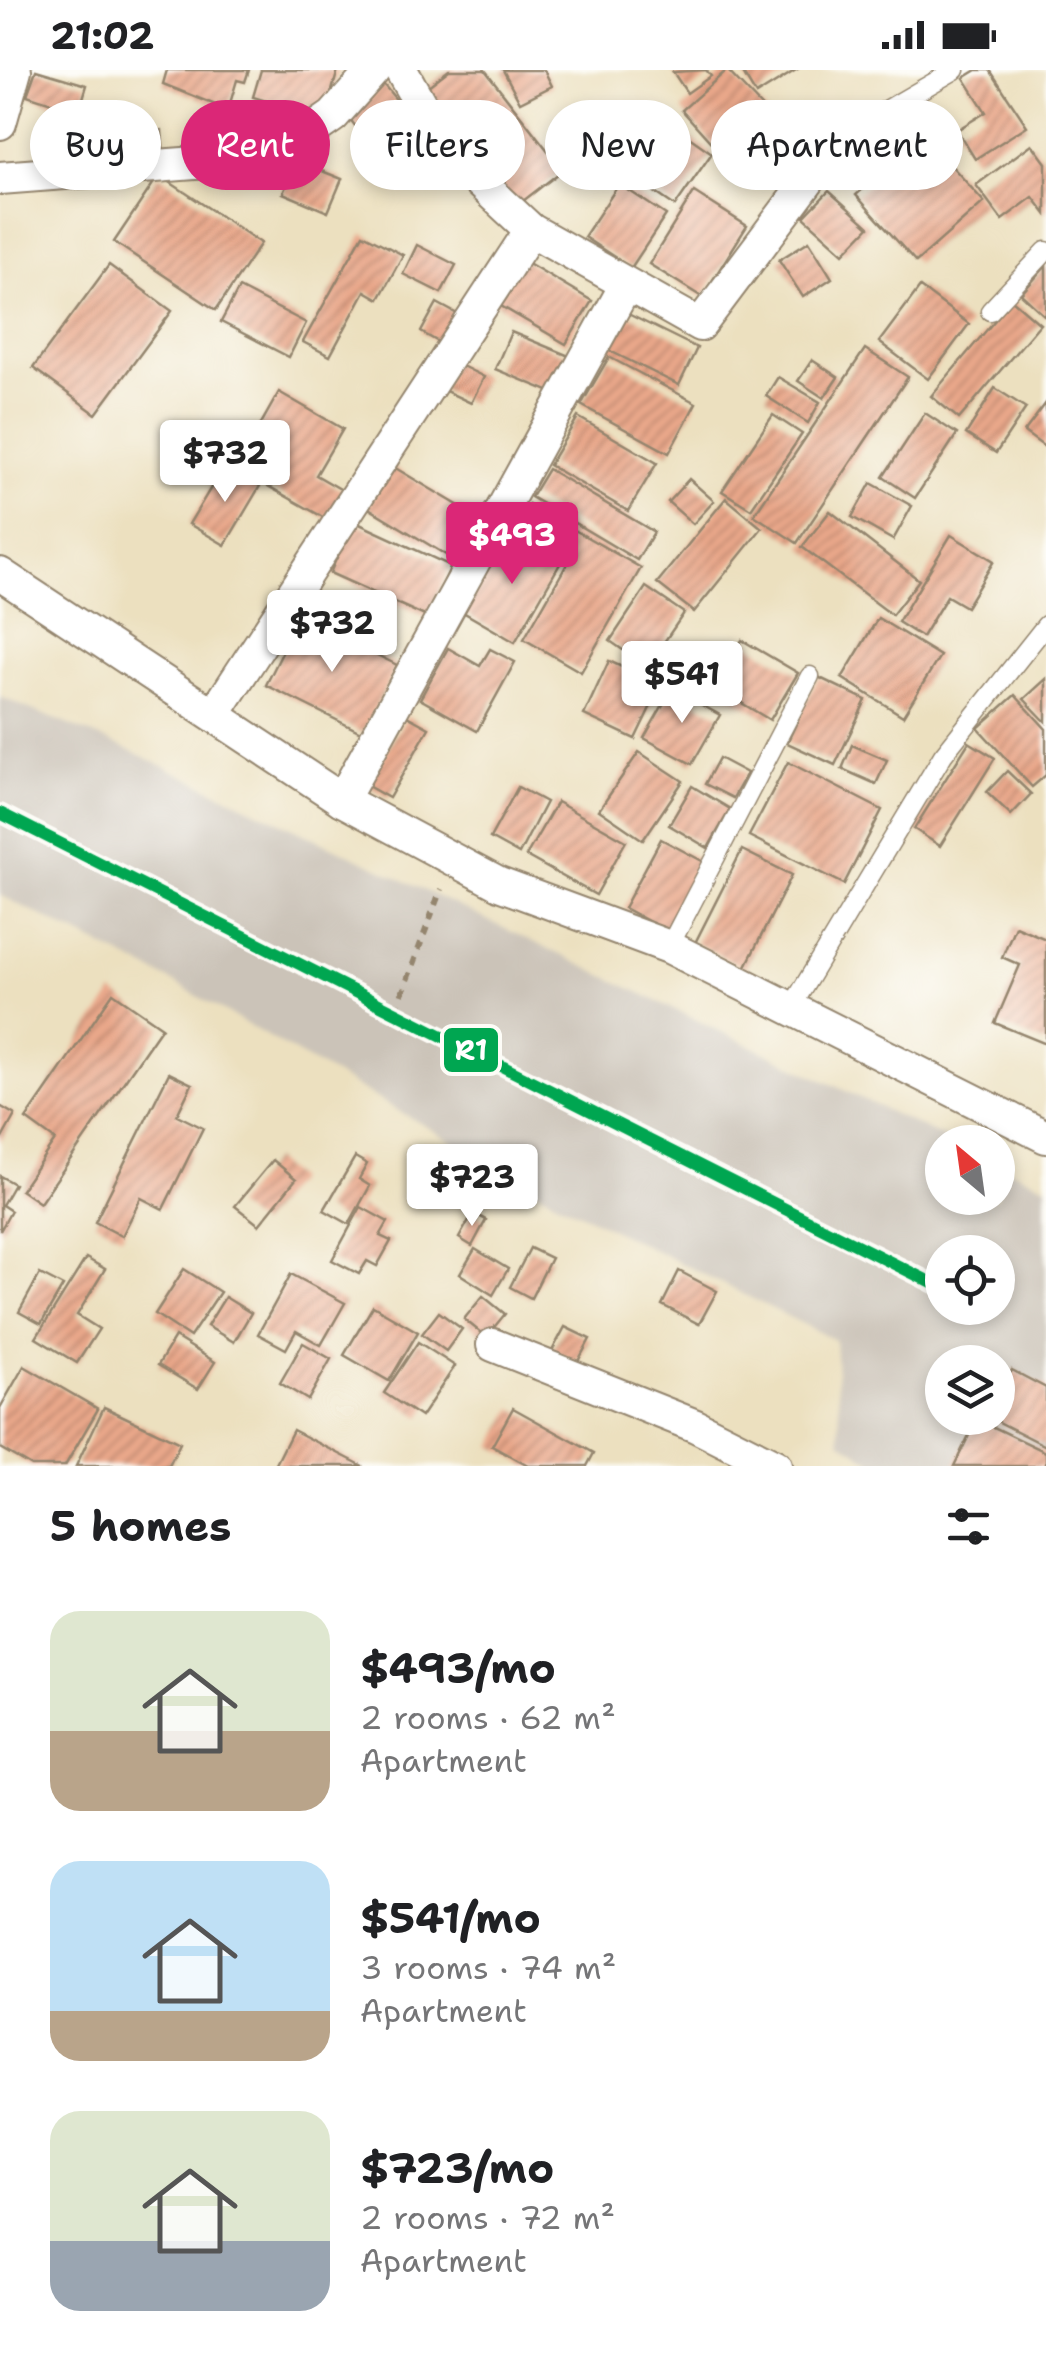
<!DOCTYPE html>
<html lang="en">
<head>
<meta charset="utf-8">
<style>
  :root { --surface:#fff; --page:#f6f6f6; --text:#202124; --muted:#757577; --accent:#db2777 }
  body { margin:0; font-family:"Shantell Sans",sans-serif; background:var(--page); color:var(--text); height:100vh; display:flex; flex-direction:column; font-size:38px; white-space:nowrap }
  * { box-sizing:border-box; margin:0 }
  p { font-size:32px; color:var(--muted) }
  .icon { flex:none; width:55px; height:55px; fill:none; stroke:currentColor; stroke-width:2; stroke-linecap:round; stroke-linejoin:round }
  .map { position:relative; height:1396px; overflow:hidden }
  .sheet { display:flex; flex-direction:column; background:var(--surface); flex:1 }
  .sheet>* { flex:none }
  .top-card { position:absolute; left:30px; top:30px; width:988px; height:90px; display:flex; gap:20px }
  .needle { width:65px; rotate:331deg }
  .fabs { position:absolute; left:925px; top:1055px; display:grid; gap:20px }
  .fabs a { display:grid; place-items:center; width:90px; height:90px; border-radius:50%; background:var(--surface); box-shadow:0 5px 15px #0003; font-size:50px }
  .price { position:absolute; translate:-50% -85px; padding:0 22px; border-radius:10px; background:#fff; color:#222; font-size:32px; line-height:65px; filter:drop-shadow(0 2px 5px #0008) }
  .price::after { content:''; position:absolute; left:50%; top:60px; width:30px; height:22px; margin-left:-15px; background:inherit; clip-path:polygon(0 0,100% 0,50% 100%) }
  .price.current { background:var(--accent); color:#fff }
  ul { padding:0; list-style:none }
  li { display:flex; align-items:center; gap:30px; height:250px; padding:0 50px }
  li span { display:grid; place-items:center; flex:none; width:280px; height:200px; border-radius:30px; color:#555 }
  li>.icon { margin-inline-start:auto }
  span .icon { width:120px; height:120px; fill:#fffc; stroke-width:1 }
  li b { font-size:42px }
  h2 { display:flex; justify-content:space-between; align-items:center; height:120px; padding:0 50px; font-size:42px }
  .chip { padding:0 35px; border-radius:45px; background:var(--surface); box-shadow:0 5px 15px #0003; font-size:35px; line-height:90px }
  .chip.current { background:var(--accent); color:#fff }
  .status { display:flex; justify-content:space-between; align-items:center; height:70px; padding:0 50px; background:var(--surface); direction:ltr }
  .status svg { height:28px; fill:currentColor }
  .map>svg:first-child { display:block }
  .industrial { fill:#cbc3b8; fill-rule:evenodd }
  .building { fill:url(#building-hatch) }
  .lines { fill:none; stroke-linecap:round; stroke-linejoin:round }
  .service-casing { stroke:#94856e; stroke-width:21 }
  .minor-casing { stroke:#94856e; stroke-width:36 }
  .path { stroke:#94856e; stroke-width:6; stroke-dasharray:8 8; stroke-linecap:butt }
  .service { stroke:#fff; stroke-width:18 }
  .minor { stroke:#fff; stroke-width:32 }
  .rail-1-casing { stroke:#fdfcf7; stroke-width:20 }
  .rail-1 { stroke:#00a651; stroke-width:12 }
  .line-badge { stroke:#fdfcf7; stroke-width:4 }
  .badge-label { font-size:28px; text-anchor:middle; font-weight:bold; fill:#fff }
</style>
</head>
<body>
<div class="status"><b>21:02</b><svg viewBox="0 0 49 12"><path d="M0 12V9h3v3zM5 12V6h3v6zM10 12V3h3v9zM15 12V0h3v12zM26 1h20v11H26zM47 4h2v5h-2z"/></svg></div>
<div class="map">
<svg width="1046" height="1396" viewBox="0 0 1046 1396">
  <defs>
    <pattern id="building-hatch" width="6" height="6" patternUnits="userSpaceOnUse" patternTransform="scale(2.5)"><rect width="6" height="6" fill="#e9a78a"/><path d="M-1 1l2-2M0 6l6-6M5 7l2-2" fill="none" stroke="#be8870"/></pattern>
  </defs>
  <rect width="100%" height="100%" fill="#fdfcf7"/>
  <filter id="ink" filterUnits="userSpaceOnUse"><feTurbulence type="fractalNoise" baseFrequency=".01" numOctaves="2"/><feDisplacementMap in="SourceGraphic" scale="20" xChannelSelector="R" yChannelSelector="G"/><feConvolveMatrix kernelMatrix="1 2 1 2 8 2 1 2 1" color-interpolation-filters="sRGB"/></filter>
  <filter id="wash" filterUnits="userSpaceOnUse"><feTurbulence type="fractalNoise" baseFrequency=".0048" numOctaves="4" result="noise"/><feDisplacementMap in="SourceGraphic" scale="40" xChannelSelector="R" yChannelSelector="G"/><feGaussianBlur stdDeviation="2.25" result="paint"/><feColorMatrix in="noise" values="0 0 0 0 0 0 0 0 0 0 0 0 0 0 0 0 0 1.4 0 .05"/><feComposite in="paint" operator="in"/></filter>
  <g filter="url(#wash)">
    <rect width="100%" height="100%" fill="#ece0bf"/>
    <path class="industrial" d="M0,627L123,677L953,1072H942V1128H998V1094L1046,1116V1396H878L841,1371L835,1270L558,1132L164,907L0,825ZM942,1182H998V1238H942ZM942,1292H998V1348H942Z"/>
    <g id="blocks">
      <g class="building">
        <polygon points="36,0 87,15 79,42 27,25"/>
        <polygon points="167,0 249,0 245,12 237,10 228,40 163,14"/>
        <polygon points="261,0 338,0 324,48 253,27"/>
        <polygon points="449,0 485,0 563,100 514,138 423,20"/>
        <polygon points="503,0 544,0 552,16 520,32"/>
        <polygon points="706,0 711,6 687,23 673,2"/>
        <polygon points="727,0 791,68 744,109 682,40"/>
        <polygon points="741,0 796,0 756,25"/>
        <polygon points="977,0 990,0 1027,56 975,89 957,60 986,42 964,8"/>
        <polygon points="383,14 404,39 366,70 346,44"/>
        <polygon points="904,43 984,132 916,192 856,125 905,81 886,59"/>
        <polygon points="669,53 712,83 675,136 631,106"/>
        <polygon points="162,60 164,88 105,92 103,64"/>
        <polygon points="1032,74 1046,93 1046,144 1033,127 1002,150 976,115"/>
        <polygon points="297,91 342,109 328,142 283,123"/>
        <polygon points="159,105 261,173 216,240 114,172"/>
        <polygon points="619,114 666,145 631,198 584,167"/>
        <polygon points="829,121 869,157 844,183 804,147"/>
        <polygon points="694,122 747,156 702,227 649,194"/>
        <polygon points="363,164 403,185 379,229 365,221 330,286 303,272"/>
        <polygon points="809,171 832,208 803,227 779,190"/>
        <polygon points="417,175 456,195 441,223 403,204"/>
        <polygon points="520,188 592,231 566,274 494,232"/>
        <polygon points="109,195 172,241 96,344 33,298"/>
        <polygon points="1046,196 1046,247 1021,224"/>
        <polygon points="920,217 969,254 928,309 879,272"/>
        <polygon points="239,218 306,253 289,287 221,252"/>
        <polygon points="1012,230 1040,254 959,349 931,326"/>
        <polygon points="437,233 459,245 442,274 421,262"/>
        <polygon points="622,241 697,278 679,315 604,278"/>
        <polygon points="511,262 574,288 558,325 495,299"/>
        <polygon points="865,279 908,307 797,473 754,445"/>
        <polygon points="609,287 696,333 669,383 581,335"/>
        <polygon points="812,290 838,307 824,328 798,311"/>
        <polygon points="454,292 484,307 471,333 441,319"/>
        <polygon points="778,307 820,332 808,353 766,326"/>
        <polygon points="995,318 1026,338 996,383 966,364"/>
        <polygon points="279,322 343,359 316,405 347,423 330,451 236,398"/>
        <polygon points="1046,333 1046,378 1024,362"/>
        <polygon points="925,343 957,364 915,428 883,407"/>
        <polygon points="773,345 802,364 751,439 722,421"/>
        <polygon points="578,347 657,393 628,441 549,395"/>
        <polygon points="224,396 260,416 225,475 189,454"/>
        <polygon points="392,396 476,446 451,488 367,437"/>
        <polygon points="548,399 654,462 637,490 531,427"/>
        <polygon points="689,409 714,431 693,454 668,432"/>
        <polygon points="871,413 912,436 893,470 852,447"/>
        <polygon points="726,428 762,458 694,542 657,513"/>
        <polygon points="529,434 641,498 581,602 524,569 571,487 517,456"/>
        <polygon points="830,441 919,510 892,545 802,477"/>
        <polygon points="353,451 451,496 427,547 330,503"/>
        <polygon points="508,462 561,492 515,572 463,542"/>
        <polygon points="951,465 994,491 966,537 947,526 922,567 898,552"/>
        <polygon points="646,517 684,543 647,597 610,571"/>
        <polygon points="300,547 397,595 363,663 266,615"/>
        <polygon points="878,548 940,586 903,646 842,608"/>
        <polygon points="742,570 798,603 770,650 715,617"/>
        <polygon points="448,578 480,596 490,579 515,592 477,661 420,629"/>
        <polygon points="609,591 661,615 635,669 584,645"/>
        <polygon points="818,607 866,630 835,695 787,673"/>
        <polygon points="1046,609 1046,652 1024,629"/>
        <polygon points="672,619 720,645 692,694 644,668"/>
        <polygon points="1015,625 1046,659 1046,705 1032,717 978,658"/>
        <polygon points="407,646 429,658 389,728 366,715"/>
        <polygon points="969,672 995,688 940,776 914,759"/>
        <polygon points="852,675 887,690 876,714 842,699"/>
        <polygon points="639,682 683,711 643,770 599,740"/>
        <polygon points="719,688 747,703 733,728 705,714"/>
        <polygon points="788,692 882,740 844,814 749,766"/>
        <polygon points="1007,701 1031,724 1011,745 987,722"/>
        <polygon points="692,716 730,739 708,778 669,755"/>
        <polygon points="518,717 546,732 519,784 490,768"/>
        <polygon points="557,732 626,771 596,825 526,786"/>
        <polygon points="661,769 704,792 667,861 624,838"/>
        <polygon points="742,780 792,805 745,898 695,873"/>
        <polygon points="1015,856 1046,869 1046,974 995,953 1020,895 1002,887"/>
        <polygon points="113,923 162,957 40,1133 21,1120 55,1070 26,1049"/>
        <polygon points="169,1003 192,1014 177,1045 203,1058 163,1139 141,1128 122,1166 95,1152"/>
        <polygon points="0,1036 15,1045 0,1072"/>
        <polygon points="355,1087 367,1094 359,1109 370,1116 349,1154 324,1140"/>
        <polygon points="273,1090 296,1109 259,1155 235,1136"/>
        <polygon points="0,1106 14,1114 2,1135 11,1141 0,1161"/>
        <polygon points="361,1137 388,1152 380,1166 391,1171 377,1196 367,1191 359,1204 332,1190"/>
        <polygon points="473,1143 486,1150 472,1176 459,1168"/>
        <polygon points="530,1178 551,1188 531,1228 510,1217"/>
        <polygon points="475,1179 508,1199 493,1225 460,1204"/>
        <polygon points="86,1188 105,1199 77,1245 99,1259 77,1293 36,1268"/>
        <polygon points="184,1199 220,1222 190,1267 155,1244"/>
        <polygon points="679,1201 717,1221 699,1254 662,1235"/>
        <polygon points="40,1204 63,1216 41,1254 19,1242"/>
        <polygon points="291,1204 345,1233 321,1275 296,1261 286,1279 258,1264"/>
        <polygon points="483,1226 505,1244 486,1267 464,1249"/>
        <polygon points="225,1227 251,1243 234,1272 207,1256"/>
        <polygon points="373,1236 418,1262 389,1311 344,1285"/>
        <polygon points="439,1242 462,1259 446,1281 422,1264"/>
        <polygon points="565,1257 590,1269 577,1293 552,1281"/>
        <polygon points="175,1267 215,1292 198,1319 158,1295"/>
        <polygon points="418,1272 455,1296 421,1347 384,1323"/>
        <polygon points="303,1273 331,1289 308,1330 280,1313"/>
        <polygon points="24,1296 98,1339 65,1396 31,1396 0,1378 0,1338"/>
        <polygon points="1012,1300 1046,1318 1046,1376 991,1348 998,1348 998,1328"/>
        <polygon points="104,1337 180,1373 169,1396 76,1396"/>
        <polygon points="513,1338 594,1383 587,1396 528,1396 492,1376"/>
        <polygon points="977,1349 1046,1382 1046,1396 954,1396"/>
        <polygon points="293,1360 363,1396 275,1396"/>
      </g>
    </g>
  </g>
  <g filter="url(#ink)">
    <use href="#blocks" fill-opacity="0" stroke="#94856e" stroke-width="2.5"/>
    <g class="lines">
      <g class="service-casing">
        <g id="service">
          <polyline points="814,82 955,0"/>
          <polyline points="990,241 1046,181"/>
          <polyline points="669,877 810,606"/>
          <polyline points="791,938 943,685 1046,555"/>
        </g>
      </g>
      <g class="minor-casing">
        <g id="minor">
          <polyline points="401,0 447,82 531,160 700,255 809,110 814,82"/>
          <polyline points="0,53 15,0"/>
          <polyline points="0,108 274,87 333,46 374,0"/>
          <polyline points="0,504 342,730 499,814 669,877 1046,1067"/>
          <polyline points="215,643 531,160"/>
          <polyline points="342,730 625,217"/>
          <polyline points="493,1275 696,1356 775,1396"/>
        </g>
      </g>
      <polyline class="path" points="396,940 441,819"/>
      <use href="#service" class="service"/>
      <use href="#minor" class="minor"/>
      <g class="rail-1-casing">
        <polyline id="rail-1" points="0,743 942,1218"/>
      </g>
      <use href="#rail-1" class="rail-1"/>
    </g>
  </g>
  <rect class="line-badge" x="442" y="956" width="58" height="48" rx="10" fill="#00a651"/>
  <g class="badge-label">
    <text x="471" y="990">R1</text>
  </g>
</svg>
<div class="fabs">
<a><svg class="needle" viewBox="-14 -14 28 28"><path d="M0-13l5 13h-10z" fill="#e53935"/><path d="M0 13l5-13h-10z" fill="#757577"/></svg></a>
<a><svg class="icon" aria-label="locate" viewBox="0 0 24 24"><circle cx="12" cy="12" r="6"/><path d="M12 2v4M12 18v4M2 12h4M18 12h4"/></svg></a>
<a><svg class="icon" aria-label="layers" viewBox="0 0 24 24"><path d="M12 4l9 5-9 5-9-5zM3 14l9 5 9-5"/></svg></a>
</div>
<b class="price" style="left:225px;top:435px">$732</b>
<b class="price current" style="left:512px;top:517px">$493</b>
<b class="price" style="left:332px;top:605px">$732</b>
<b class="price" style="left:682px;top:656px">$541</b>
<b class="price" style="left:472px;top:1159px">$723</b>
<div class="top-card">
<a class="chip">Buy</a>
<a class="chip current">Rent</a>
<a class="chip">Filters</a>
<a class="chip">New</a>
<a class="chip">Apartment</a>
</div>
</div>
<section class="sheet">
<h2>5 homes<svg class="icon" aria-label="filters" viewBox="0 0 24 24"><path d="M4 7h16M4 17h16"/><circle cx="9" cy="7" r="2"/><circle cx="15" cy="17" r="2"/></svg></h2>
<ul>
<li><span style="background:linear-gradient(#dfe7d0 60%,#b9a48a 0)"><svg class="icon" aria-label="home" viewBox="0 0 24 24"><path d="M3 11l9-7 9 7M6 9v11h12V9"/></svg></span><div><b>$493/mo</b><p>2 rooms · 62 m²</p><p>Apartment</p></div></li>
<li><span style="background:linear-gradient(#bfe0f5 75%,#b9a48a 0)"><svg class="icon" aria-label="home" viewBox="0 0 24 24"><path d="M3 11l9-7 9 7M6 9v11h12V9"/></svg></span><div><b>$541/mo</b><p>3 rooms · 74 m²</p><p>Apartment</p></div></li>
<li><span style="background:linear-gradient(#dfe7d0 65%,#9aa5b1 0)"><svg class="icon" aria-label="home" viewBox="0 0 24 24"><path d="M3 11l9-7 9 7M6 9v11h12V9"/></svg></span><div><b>$723/mo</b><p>2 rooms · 72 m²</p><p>Apartment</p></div></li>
</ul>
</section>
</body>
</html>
